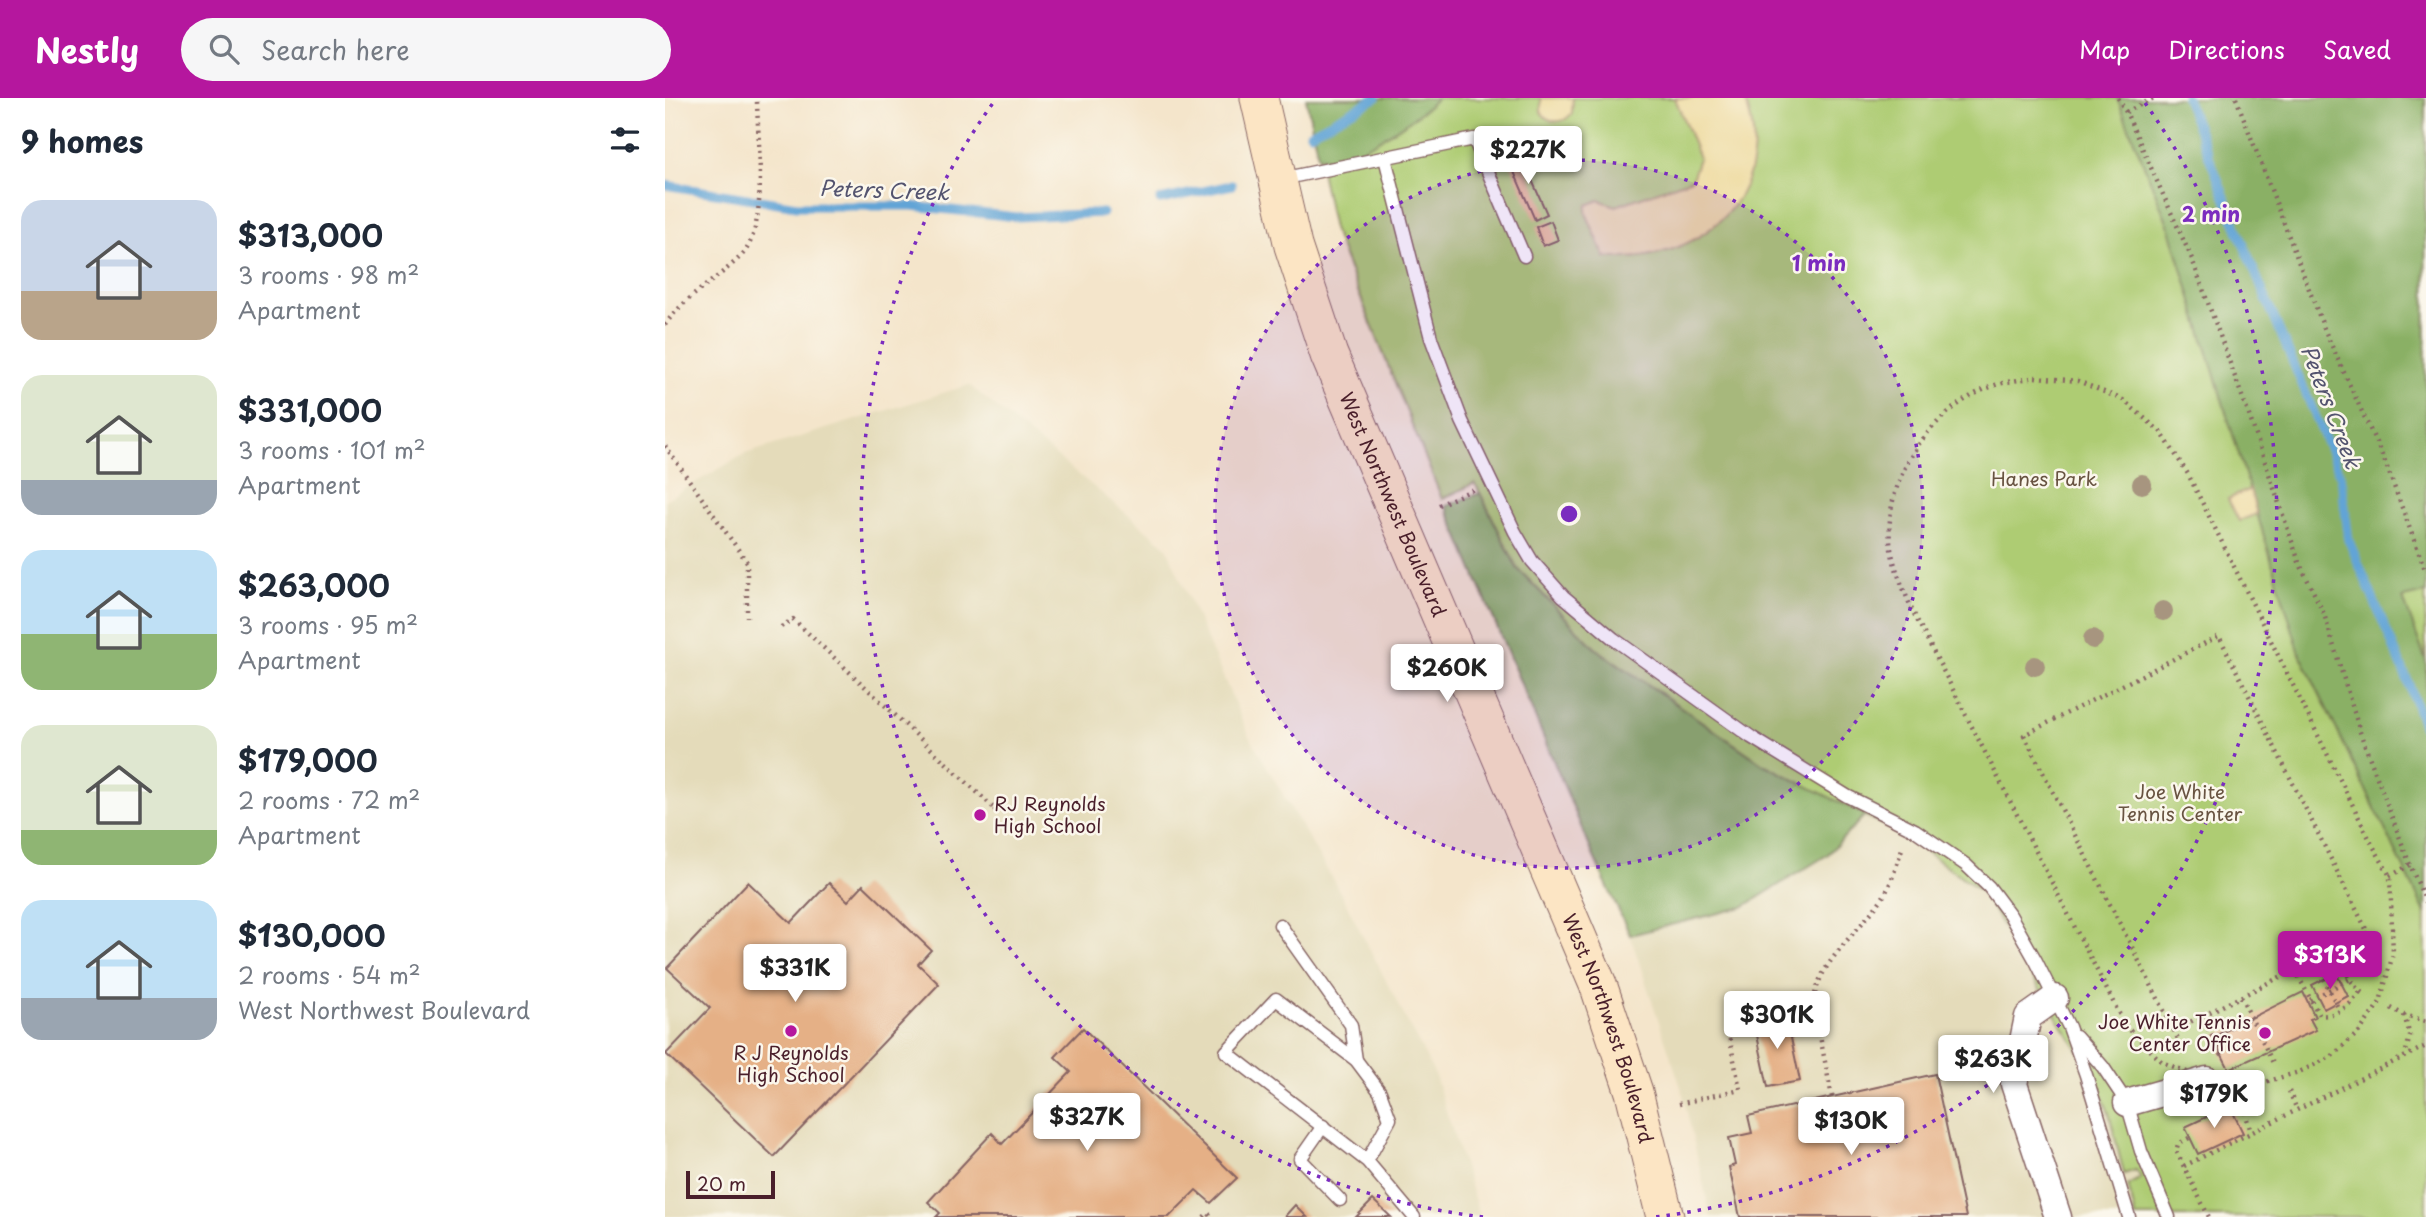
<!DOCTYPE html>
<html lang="en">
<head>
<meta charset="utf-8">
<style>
  :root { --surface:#fff; --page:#f6f6f7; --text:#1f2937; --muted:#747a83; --accent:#b5179e }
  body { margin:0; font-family:"Playpen Sans",sans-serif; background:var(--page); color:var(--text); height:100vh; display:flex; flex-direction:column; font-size:26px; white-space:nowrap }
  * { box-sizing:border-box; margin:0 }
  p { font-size:23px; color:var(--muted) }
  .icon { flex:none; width:38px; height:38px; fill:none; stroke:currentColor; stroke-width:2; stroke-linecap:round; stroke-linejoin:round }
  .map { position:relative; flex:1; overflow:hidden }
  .details { display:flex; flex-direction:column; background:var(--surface); width:665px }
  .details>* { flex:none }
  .scale { position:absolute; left:21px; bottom:18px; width:89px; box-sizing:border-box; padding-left:7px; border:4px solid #4a1f2b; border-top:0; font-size:19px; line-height:24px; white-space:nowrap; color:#4a1f2b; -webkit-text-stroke:5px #fbf7ec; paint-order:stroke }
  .price { position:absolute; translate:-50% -60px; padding:0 16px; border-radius:7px; background:#fff; color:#222; font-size:23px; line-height:46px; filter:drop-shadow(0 2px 4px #0008) }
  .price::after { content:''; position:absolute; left:50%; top:42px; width:21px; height:16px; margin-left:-10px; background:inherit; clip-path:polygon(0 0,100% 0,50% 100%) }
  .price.active { background:var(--accent); color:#fff }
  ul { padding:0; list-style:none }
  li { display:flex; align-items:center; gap:21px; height:175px; padding:0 21px }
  li span { display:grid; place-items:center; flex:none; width:196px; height:140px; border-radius:21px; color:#555 }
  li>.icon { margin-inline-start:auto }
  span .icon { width:84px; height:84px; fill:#fffc; stroke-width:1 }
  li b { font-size:30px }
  h2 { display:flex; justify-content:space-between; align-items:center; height:84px; padding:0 21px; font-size:30px }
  header { display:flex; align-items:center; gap:42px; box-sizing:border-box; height:98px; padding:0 35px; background:var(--accent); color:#fff }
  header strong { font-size:33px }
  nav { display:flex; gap:38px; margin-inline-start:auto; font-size:24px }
  .search { width:490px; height:63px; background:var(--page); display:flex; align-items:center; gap:18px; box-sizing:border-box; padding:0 24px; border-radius:38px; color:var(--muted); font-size:26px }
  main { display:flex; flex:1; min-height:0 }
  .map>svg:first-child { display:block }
  .built { fill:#e4dbba }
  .green { fill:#aecc73; stroke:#7c764f; stroke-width:2 }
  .forest { fill:#8ab065; stroke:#6a6848; stroke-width:2 }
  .sand { fill:#eeda9e; stroke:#9c7c64; stroke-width:2 }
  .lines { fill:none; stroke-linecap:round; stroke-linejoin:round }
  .stream { stroke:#62a4d6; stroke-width:9 }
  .building { fill:#e5b086 }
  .service-casing { stroke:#866463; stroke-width:15 }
  .minor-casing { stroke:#866463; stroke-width:29 }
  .secondary-casing { stroke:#866463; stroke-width:39 }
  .path { stroke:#866463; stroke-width:4.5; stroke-dasharray:2 5; stroke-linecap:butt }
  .service { stroke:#fff; stroke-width:12 }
  .minor { stroke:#fff; stroke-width:26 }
  .secondary { stroke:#fce5c4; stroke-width:37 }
  .tree { fill:#a7957f }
  .ring { fill:none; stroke:#7b2cbf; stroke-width:3.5; stroke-dasharray:3.5 7 }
  .poi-dot { fill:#b5179e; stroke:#fbf7ec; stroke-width:2.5 }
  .labels { text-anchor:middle; stroke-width:5; stroke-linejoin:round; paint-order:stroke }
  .park-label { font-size:19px; fill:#685341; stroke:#fbf7ec }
  .street-label { font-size:19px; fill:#4a1f2b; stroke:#fbf7ec }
  .poi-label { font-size:19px; fill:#4a1f2b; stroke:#fbf7ec; text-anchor:start }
  .water-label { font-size:21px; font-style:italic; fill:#54546f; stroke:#fbf7ec }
  .centre { fill:#7b2cbf; stroke:#fbf7ec; stroke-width:3.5 }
  .ring-label { font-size:21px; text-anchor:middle; font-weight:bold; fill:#7b2cbf; stroke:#fbf7ec; stroke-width:5; stroke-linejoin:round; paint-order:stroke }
</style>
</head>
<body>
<header>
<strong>Nestly</strong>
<div class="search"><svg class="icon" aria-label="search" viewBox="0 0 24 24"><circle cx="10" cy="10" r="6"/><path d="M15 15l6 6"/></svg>Search here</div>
<nav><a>Map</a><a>Directions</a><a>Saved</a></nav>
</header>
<main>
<section class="details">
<h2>9 homes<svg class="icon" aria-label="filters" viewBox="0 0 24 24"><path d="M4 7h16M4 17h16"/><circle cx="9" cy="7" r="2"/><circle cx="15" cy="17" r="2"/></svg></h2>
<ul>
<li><span style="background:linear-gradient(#c9d6e8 65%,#b9a48a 0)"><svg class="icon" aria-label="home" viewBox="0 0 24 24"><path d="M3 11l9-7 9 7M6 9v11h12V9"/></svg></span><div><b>$313,000</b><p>3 rooms · 98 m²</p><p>Apartment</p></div></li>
<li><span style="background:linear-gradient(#dfe7d0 75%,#9aa5b1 0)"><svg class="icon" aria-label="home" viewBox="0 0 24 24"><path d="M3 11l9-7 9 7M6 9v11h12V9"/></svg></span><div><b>$331,000</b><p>3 rooms · 101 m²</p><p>Apartment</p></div></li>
<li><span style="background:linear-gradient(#bfe0f5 60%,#8fb573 0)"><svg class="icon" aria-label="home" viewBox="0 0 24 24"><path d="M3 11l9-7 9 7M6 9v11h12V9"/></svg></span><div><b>$263,000</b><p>3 rooms · 95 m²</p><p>Apartment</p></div></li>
<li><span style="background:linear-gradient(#dfe7d0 75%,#8fb573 0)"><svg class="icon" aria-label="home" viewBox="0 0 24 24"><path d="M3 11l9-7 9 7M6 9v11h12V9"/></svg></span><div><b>$179,000</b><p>2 rooms · 72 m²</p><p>Apartment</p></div></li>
<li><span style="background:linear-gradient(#bfe0f5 70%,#9aa5b1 0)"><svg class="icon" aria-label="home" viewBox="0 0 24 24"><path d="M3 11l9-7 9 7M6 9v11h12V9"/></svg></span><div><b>$130,000</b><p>2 rooms · 54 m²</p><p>West Northwest Boulevard</p></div></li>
</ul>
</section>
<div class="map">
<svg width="1761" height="1119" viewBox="0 0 1761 1119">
  <rect width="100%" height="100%" fill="#fbf7ec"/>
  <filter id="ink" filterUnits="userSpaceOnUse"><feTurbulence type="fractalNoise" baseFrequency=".0143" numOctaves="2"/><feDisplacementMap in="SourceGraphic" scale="14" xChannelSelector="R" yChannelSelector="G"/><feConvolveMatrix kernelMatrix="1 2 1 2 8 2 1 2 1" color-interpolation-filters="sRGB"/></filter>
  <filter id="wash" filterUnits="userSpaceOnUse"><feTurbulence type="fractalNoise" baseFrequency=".00686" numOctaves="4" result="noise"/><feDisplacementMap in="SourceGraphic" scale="28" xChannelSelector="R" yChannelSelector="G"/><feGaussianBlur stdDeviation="1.57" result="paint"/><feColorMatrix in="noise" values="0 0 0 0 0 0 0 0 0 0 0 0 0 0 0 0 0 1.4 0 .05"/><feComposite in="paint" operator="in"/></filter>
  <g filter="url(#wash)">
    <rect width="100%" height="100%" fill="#f4e5cb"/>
    <g class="built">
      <polygon points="304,287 501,448 584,638 676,796 769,975 815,1119 0,1119 0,402 80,356"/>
      <polygon points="1200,717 1236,736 1318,794 1387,912 1427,973 1493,1119 1046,1119 1017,992 965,837 1078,809 1162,757"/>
    </g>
    <polygon class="green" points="641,0 1760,0 1761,1119 1471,1119 1463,1087 1476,1080 1471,1072 1459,1076 1444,1015 1427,973 1387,912 1318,794 1236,736 1098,666 930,550 852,470 810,385 777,401 668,131"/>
    <g class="forest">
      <path d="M641,0H772C755,18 694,58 670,60C665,61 658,59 653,58Z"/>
      <polygon points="1452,0 1760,0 1761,495 1738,500 1761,563 1761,816 1635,556 1505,131"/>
      <polygon points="815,395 852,470 930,550 1098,666 1200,717 1162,757 1078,809 965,837 929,759 781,408"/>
    </g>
    <g class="sand">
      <path d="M876,0H908L907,15C898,27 884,26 876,14Z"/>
      <path d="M1010,0H1079C1118,95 1032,169 940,159L921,115L922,107L934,102L951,108L1027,81L1034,60Z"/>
      <polygon points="1585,391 1592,416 1574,423 1563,401"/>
    </g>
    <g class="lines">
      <g class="stream">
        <polyline points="1521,0 1584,160 1676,379 1684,443 1742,581 1761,635"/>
        <polyline points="645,35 711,0"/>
        <polyline points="0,87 132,108 247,108 352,119 438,115"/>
        <polyline points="495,102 567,87"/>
      </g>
    </g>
    <g id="blocks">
      <g class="building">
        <polygon points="855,55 882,116 870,122 843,60"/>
        <polygon points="886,123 893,142 878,148 871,129"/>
        <polygon points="83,784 126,825 164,785 183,803 198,787 266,852 253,866 274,886 109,1059 1,956 45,910 2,870"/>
        <polygon points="1671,875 1683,898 1659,911 1647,887"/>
        <polygon points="1638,894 1650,919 1645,921 1651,932 1564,971 1548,939"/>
        <polygon points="1121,916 1135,983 1103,989 1089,923"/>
        <polygon points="418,930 572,1080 546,1105 531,1092 504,1119 271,1119 275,1115 263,1104 327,1035 337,1046 406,974 390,959"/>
        <polygon points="1270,976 1301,1119 1075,1119 1064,1069 1070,1067 1064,1040 1087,1035 1083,1018"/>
        <polygon points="1565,1008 1578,1035 1533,1056 1520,1029"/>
        <polygon points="708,1102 726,1119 691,1119"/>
        <polygon points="630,1107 642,1119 619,1119"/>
      </g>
    </g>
  </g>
  <g filter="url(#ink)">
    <use href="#blocks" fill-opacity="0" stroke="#866463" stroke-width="2"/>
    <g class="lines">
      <g class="service-casing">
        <g id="service">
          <polyline points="720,60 766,240 797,323 850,434 867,463 898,498 949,541 1086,639 1182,698 1250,732 1301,767 1324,789 1345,817 1371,863 1404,929 1421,977 1464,1119"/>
          <polyline points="616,81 809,41 859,158"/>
          <polyline points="615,827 686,927 691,962"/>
          <polyline points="1411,938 1438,969 1462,1005 1476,1053 1504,1119"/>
          <polyline points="658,1028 635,1061 675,1102"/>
          <polyline points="702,1063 725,1021 715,994 691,962 611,901 561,954 702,1063 749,1119"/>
        </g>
      </g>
      <g class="minor-casing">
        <g id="minor">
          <polyline points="1390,900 1363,919 1349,986 1393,1119"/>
          <polyline points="1462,1005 1542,982"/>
        </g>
      </g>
      <g class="secondary-casing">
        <g id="secondary">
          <path id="s1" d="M594,0L628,148L664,257L934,889L969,994L1000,1119"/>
        </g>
      </g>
      <g class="path">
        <polyline points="1453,0 1461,14 1527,161 1585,320 1634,464 1659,516 1696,637 1745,767 1761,804"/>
        <polyline points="1571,0 1660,233 1720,364 1761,474"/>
        <polyline points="1461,14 1489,0"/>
        <path d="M0,227C19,199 52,182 76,158C105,129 92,40 92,0"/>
        <path d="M1370,279L1413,283L1458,302L1496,334L1523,376L1707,746L1725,778L1728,856L1715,904L1695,933L1666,959L1634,974L1597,985L1542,982L1497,964L1460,927L1247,512C1239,492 1230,472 1226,451C1215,384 1266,310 1328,288C1341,283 1357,282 1370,279Z"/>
        <polyline points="0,348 82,464 82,519"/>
        <polyline points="774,407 809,391"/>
        <polyline points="116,529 128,521 331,712 325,717"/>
        <polyline points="1725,778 1745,767"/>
        <path d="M1670,852C1678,867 1684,886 1699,896"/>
        <polyline points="1650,862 1674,912"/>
        <path d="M1630,872L1654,917C1670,920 1688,906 1695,893"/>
        <polyline points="1576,899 1608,965"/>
        <polyline points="1645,902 1685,881"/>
        <polyline points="1726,910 1739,917 1761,923"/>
        <polyline points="1739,917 1745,938 1740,957"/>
        <polyline points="1537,918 1557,958"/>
        <polyline points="1509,932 1359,637 1554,538 1703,835 1509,932 1516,949 1516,953"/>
        <polyline points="1624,993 1632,1012"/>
        <path d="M1167,999L1149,908C1148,868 1196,832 1218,799C1227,785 1232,765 1238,748"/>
        <polyline points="1576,1001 1586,1034"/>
        <polyline points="1014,1006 1075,991 1063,933 1090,927"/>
        <polyline points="1524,1040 1513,1046 1511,1053 1544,1119"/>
        <polyline points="1519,1068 1761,948"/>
        <polyline points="539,1119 543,1115 547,1119"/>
      </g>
      <use href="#service" class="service"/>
      <use href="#minor" class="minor"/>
      <use href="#secondary" class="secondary"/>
    </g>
    <g class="tree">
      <circle cx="1477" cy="386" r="10"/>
      <circle cx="1498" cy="513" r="10"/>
      <circle cx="1428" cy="541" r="10"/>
      <circle cx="1370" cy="568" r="10"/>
    </g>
  </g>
  <circle cx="904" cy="416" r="354" fill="#7b2cbf" fill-opacity=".12"/>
  <g class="ring">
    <circle cx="904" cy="416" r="354"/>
    <path d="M818 1119A708 708 0 0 1 328 5M1480 5A708 708 0 0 1 990 1119"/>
  </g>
  <g class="poi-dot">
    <circle cx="315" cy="717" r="7"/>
    <circle cx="126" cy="933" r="7"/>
    <circle cx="1600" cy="935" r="7"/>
  </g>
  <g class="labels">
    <g class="park-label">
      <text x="1379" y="388">Hanes Park</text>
      <text x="1515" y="701">Joe White<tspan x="1515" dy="22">Tennis Center</tspan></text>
    </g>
    <g class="street-label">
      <text dy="7" stroke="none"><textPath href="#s1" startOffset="429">West Northwest Boulevard</textPath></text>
      <text dy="7" stroke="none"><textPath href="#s1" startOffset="996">West Northwest Boulevard</textPath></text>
    </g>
    <g class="poi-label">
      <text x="329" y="713">RJ Reynolds<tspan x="329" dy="22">High School</tspan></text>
      <text x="1586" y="931" text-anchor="end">Joe White Tennis<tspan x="1586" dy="22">Center Office</tspan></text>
      <text x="126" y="962" text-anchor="middle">R J Reynolds<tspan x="126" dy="22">High School</tspan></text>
    </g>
    <g class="water-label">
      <text transform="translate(219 93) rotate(2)" y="7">Peters Creek</text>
      <text transform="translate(1665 309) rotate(69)" y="7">Peters Creek</text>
    </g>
  </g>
  <circle cx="904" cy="416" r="10" class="centre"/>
  <g class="ring-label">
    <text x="1546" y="124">2 min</text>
    <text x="1154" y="173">1 min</text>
  </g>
</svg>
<div class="scale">20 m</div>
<b class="price" style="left:863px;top:88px">$227K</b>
<b class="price" style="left:782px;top:606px">$260K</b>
<b class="price active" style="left:1665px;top:893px">$313K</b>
<b class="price" style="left:130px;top:906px">$331K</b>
<b class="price" style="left:1112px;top:953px">$301K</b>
<b class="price" style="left:1328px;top:997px">$263K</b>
<b class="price" style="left:1549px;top:1032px">$179K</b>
<b class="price" style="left:422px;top:1055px">$327K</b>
<b class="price" style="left:1186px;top:1059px">$130K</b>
</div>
</main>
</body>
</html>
